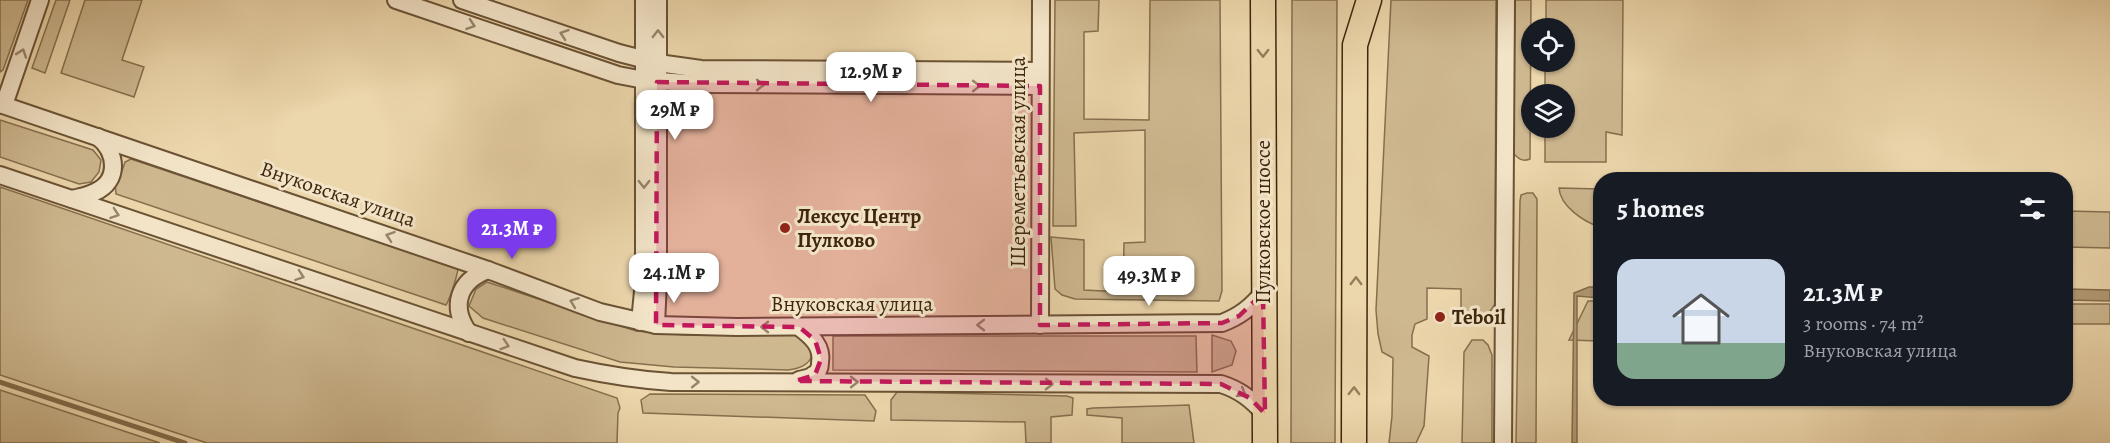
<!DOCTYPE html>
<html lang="en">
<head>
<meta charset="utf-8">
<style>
  :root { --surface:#171b24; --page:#242831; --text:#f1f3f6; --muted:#9ea1a6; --line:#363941; --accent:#7c3aed }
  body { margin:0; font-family:Alegreya,serif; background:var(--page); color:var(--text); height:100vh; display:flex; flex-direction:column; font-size:22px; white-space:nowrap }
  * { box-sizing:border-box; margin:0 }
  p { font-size:20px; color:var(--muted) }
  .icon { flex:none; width:33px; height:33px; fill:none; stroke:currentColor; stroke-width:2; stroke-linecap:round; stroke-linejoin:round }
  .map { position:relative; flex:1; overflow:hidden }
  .details { position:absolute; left:1593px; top:172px; width:480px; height:234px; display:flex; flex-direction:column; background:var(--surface); border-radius:24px; box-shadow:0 2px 4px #0004 }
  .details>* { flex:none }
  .fabs { position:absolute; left:1521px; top:18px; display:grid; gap:12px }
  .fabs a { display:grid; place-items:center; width:54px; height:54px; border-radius:50%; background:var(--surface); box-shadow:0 2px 4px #0004; font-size:30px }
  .price { position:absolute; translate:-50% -51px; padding:0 14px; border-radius:12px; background:#fff; color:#222; font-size:20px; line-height:39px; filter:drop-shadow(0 2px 3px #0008) }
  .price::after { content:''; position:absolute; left:50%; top:36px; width:18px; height:14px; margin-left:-9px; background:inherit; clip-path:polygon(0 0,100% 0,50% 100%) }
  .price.current { background:var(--accent); color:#fff }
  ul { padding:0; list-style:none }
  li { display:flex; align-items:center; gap:18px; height:150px; padding:0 24px }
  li+li { border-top:2px solid var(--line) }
  li span { display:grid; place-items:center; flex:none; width:168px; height:120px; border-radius:18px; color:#555 }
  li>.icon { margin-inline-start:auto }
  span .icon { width:72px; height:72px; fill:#fffc; stroke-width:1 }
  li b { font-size:26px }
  h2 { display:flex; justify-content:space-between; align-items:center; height:72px; padding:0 24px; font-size:26px }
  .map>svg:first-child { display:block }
  .green { fill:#ceb890; stroke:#866f4e; stroke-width:1.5 }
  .water { fill:#b19a75; stroke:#836c4b; stroke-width:1.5 }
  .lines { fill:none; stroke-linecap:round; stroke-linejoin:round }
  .stream { stroke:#836c4b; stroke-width:5 }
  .minor-casing { stroke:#6a5234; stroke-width:20 }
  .highway-casing { stroke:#3e260c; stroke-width:27 }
  .minor { stroke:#f3e4c8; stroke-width:16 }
  .highway { stroke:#ecd6ab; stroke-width:24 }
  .oneway { stroke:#98856a }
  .oneway2 { stroke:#957e5c }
  .marked { fill:#c2185b; fill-opacity:0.2; stroke:#c2185b; stroke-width:4.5; stroke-dasharray:12 8; stroke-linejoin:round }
  .poi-dot { fill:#8f2418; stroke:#f3e4c8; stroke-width:2 }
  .labels { text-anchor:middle; stroke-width:6; stroke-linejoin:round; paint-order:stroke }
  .street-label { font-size:21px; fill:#3e260c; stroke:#f3e4c8 }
  .poi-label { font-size:21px; font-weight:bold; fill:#3e260c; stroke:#f3e4c8; text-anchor:start }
</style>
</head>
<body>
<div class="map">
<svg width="2110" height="443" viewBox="0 0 2110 443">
  <rect width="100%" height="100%" fill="#ecd6ab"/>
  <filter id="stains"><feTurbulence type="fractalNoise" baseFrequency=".00333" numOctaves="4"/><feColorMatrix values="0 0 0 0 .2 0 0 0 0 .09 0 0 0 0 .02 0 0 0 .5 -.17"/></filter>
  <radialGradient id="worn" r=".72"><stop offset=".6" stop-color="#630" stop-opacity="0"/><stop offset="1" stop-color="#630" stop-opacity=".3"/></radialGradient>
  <g class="green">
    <polygon points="0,0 28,0 3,70 0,72"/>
    <polygon points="56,0 70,0 45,73 32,68"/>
    <polygon points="85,0 142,0 122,60 144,67 134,97 61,73"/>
    <polygon points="1055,0 1099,0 1098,31 1084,32 1084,119 1149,120 1150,0 1220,0 1222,291 1219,301 1075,299 1062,295 1055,289 1051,237 1084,240 1084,290 1123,292 1124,243 1145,242 1145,130 1074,133 1076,226 1053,226"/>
    <polygon points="1292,0 1337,0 1335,443 1291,443"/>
    <path d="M1391,0H1496L1495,304C1486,319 1478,324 1461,322V289L1427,288V319L1415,324L1412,335V347L1429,356L1424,426L1416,443H1389L1392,416L1393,358L1382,352L1378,334L1376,310Z"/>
    <path d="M1515,0H1531L1530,159C1522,162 1519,159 1513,153Z"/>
    <polygon points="1546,0 1623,0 1622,135 1606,132 1606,162 1545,162 1545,128 1564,128 1564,94 1545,94 1545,62 1564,62 1564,28 1546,28"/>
    <polygon points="0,120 93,150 101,160 99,172 91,182 79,184 0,157"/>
    <path d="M131,159L458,269C457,276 450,299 446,305L116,194L115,184L120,177L125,162Z"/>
    <polygon points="0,187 617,398 620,408 618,413 617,443 207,443 0,375"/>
    <path d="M1559,188L1600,189V227C1584,222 1560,206 1559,188Z"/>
    <polygon points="1527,193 1533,193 1537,199 1536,443 1516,443 1520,201 1521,195"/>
    <polygon points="2066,211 2110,212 2110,248 2066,247"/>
    <path d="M487,282L636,331L686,335L797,334C821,348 815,367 788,370L674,367L620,362L483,318L469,306L476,289Z"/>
    <polygon points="1588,301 1600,301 1600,341 1569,340"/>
    <rect x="2066" y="304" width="44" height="20"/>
    <polygon points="1212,335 1231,341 1236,351 1232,365 1212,372"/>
    <polygon points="833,336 1196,336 1197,372 833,370"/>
    <polygon points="1472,340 1483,340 1488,345 1492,355 1492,443 1462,443 1464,352"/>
    <polygon points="0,390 160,443 0,443"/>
    <polygon points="897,392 1067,396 1073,398 1072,415 1051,417 1051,443 1026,443 1025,422 891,420 891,400"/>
    <polygon points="650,394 865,395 876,411 874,421 643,413 641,400"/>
    <polygon points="1189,405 1194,443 1122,443 1122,418 1087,415 1087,409 1093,408"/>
  </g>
  <g class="water">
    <polygon points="1589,287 1600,287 1600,298 1577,296 1577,443 1572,443 1574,293"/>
    <polygon points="2066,289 2110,290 2110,301 2066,300"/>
  </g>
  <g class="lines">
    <polyline class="stream" points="0,382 185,443"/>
    <g class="minor-casing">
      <g id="minor">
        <polyline points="396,0 618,75 644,80 701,84 1040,86"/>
        <polyline points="462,0 619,53 658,63 701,69 1040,71"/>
        <path d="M0,104L488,270L600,312L656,325L737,327L1222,323C1240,316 1250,308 1263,293"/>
        <polyline points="4,105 40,0"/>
        <path d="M0,175L575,368C607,375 638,380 671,382L1221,384C1240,390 1251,399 1265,414"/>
        <path d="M72,199C79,197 88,196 95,192C120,181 117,152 98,137"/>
        <polyline points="640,322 644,281 644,0"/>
        <polyline points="656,325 658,281 658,0"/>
        <polyline points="1040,325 1041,0"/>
        <path d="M799,327C811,336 823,346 820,363C820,368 818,373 813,375C810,378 803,379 799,380"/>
        <path d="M469,333C450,307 458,281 488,270"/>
        <polyline points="1503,443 1506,0"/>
      </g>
    </g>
    <g class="highway-casing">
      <g id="highway">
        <polyline points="1263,0 1265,443"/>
        <polyline points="1354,443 1355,45 1369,0"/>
      </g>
    </g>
    <use href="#minor" class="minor"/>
    <use href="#highway" class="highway"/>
  </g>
  <defs><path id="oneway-chevron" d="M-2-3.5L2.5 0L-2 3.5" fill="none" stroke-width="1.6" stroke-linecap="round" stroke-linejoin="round" transform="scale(1.5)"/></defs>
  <g class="oneway">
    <use href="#oneway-chevron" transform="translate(471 25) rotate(19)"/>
    <use href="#oneway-chevron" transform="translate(564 34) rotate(-161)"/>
    <use href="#oneway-chevron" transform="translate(658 34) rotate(-90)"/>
    <use href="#oneway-chevron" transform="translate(22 53) rotate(-71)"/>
    <use href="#oneway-chevron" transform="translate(760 85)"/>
    <use href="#oneway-chevron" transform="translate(976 86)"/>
    <use href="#oneway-chevron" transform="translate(644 184) rotate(90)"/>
    <use href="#oneway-chevron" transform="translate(115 214) rotate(19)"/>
    <use href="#oneway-chevron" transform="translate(390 236) rotate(-161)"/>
    <use href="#oneway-chevron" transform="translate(300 276) rotate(19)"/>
    <use href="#oneway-chevron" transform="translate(574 302) rotate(-159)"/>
    <use href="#oneway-chevron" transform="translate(981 325) rotate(180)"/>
    <use href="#oneway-chevron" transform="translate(765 327) rotate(180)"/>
    <use href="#oneway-chevron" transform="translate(505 345) rotate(18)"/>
    <use href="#oneway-chevron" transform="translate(695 382)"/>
    <use href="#oneway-chevron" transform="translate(854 382)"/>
    <use href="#oneway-chevron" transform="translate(1049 384) rotate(1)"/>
    <use href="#oneway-chevron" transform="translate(1242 393) rotate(31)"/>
  </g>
  <g class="oneway2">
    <use href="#oneway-chevron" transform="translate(1263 53) rotate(90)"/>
    <use href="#oneway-chevron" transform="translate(1356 281) rotate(-90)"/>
    <use href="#oneway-chevron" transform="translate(1354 391) rotate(-89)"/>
  </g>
  <path class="marked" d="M657,82L1040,86V325L1222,323L1239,316L1263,293L1265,414L1250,398L1221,384L795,381L815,375L821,359L815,340L799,327L656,325Z"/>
  <g class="poi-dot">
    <circle cx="785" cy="228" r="6"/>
    <circle cx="1440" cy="317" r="6"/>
  </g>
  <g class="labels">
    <g class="street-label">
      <text transform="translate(1018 162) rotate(-90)" y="7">Шереметьевская улица</text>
      <text transform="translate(338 194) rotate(19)" y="7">Внуковская улица</text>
      <text transform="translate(1263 222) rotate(-90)" y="7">Пулковское шоссе</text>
      <text x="852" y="311">Внуковская улица</text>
    </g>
    <g class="poi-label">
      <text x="797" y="223">Лексус Центр<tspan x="797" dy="24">Пулково</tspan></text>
      <text x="1452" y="324">Teboil</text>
    </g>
  </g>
  <rect width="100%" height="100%" filter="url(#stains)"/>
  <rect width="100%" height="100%" fill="url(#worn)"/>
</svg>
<div class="fabs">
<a><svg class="icon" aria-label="locate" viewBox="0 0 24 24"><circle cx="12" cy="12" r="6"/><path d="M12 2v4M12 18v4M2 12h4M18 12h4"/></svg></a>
<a><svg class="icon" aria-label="layers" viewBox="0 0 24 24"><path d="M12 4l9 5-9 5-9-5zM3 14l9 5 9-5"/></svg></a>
</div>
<b class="price" style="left:871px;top:103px">12.9M ₽</b>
<b class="price" style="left:675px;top:141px">29M ₽</b>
<b class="price current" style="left:512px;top:260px">21.3M ₽</b>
<b class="price" style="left:674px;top:304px">24.1M ₽</b>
<b class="price" style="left:1149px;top:307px">49.3M ₽</b>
<section class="details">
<h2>5 homes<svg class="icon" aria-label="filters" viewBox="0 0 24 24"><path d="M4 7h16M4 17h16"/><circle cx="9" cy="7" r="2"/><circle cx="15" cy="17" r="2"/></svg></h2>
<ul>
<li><span style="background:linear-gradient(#c9d6e8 70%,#7fa58c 0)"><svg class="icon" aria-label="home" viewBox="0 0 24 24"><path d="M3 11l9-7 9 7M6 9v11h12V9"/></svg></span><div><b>21.3M ₽</b><p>3 rooms · 74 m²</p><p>Внуковская улица</p></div></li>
</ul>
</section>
</div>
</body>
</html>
